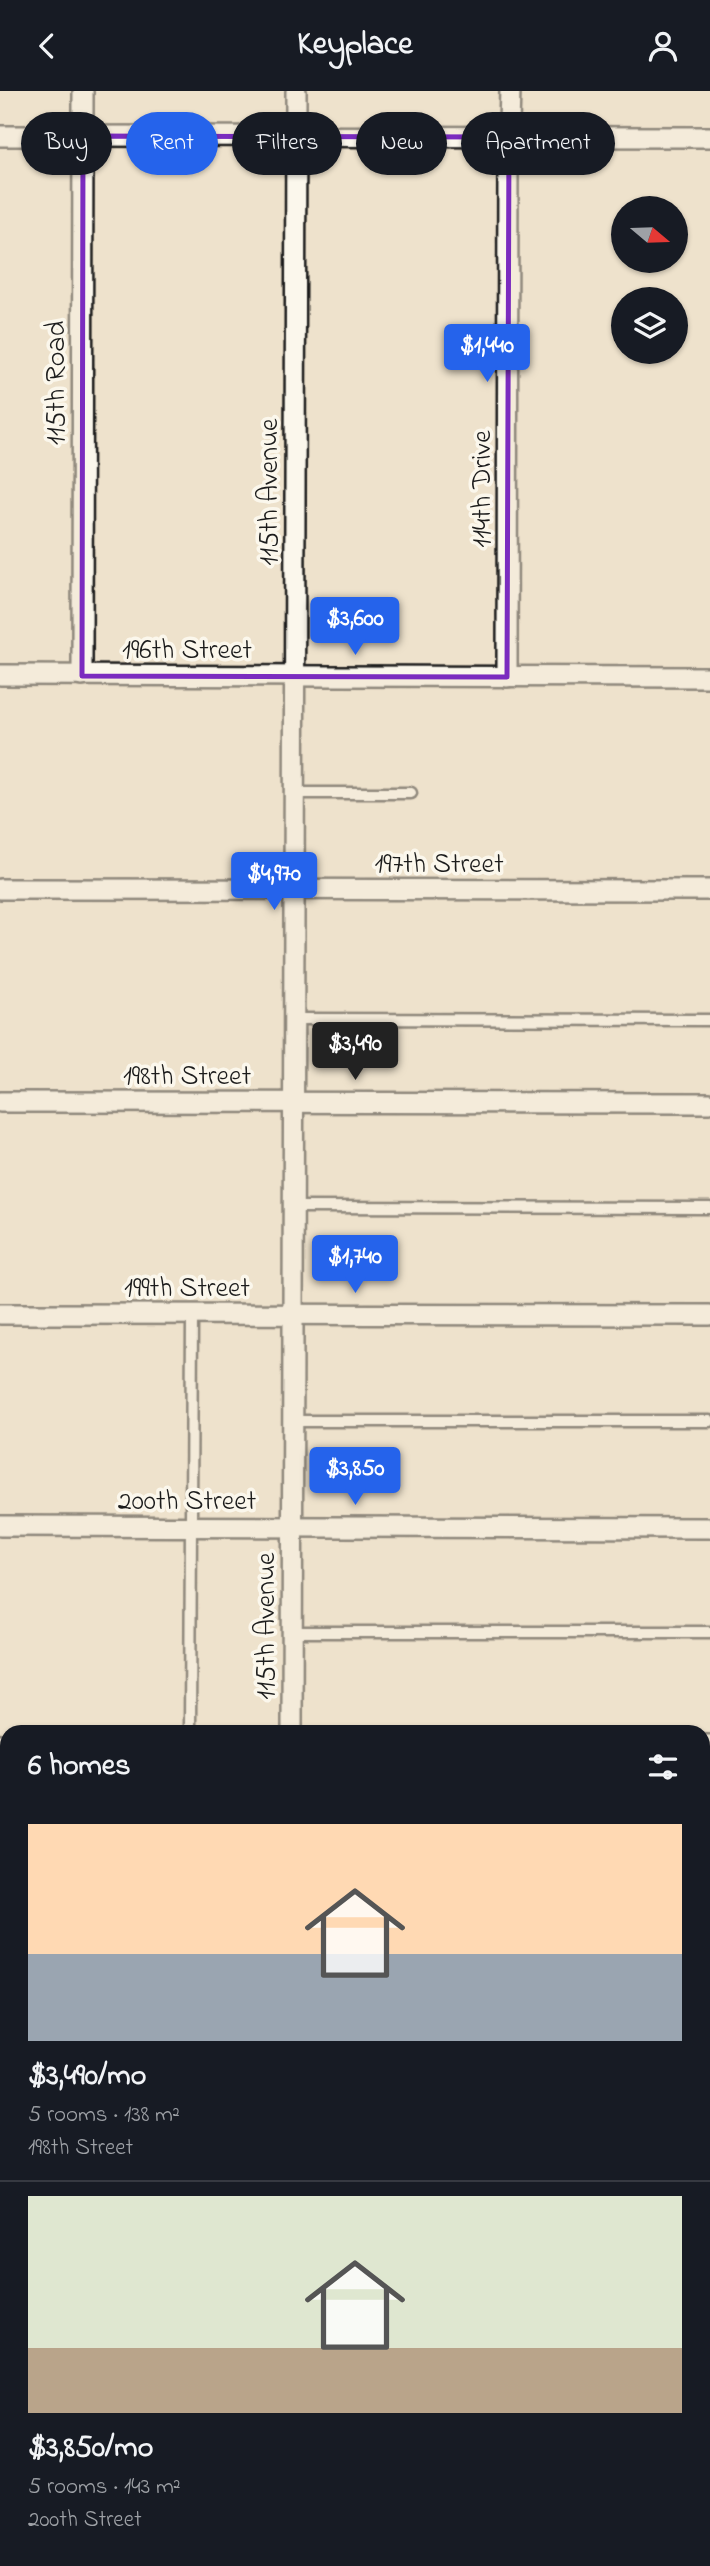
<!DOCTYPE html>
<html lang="en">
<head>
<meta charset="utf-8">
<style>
  :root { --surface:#171b24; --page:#20242c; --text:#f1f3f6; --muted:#9ea1a6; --line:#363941; --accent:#2563eb }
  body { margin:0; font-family:"Indie Flower",sans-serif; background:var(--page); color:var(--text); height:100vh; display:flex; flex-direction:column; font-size:26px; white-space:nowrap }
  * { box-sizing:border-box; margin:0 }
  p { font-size:23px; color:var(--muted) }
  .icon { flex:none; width:38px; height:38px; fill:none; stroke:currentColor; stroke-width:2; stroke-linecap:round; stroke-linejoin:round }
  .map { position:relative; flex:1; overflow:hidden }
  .side { position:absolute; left:0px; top:1634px; width:710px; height:842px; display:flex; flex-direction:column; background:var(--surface); border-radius:21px 21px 0 0; box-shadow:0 2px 5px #0004 }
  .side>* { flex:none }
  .banner { position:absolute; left:21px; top:21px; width:668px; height:63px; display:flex; gap:14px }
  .needle { width:46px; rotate:109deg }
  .fabs { position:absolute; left:611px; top:105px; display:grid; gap:14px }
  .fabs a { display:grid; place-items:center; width:77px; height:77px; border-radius:50%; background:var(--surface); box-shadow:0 2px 5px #0004; font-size:35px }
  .price { position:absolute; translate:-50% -60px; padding:0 16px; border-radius:7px; background:var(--accent); color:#fff; font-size:23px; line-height:46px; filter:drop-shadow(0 2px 4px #0008) }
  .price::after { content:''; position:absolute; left:50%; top:42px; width:21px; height:16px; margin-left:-10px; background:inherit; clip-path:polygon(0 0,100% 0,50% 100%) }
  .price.selected { background:#222; color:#fff }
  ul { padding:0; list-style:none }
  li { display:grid; align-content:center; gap:14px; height:371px; padding:0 28px }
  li+li { border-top:2px solid var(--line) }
  li span { display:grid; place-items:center; height:217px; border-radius:0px; color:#555 }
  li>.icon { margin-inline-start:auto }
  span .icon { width:126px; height:126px; fill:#fffc; stroke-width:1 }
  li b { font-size:30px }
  h2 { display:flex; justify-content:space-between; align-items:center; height:84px; padding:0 28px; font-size:30px }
  .pill { padding:0 24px; border-radius:32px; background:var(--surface); box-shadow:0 2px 5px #0004; font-size:24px; line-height:63px }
  .pill.selected { background:var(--accent); color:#fff }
  header { display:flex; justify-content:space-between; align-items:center; height:91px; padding:0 28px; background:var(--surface); font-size:32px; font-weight:700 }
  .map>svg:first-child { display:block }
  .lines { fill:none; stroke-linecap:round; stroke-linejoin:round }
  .service-casing { stroke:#1c1c1c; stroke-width:15 }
  .minor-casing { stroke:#1c1c1c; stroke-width:24 }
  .service { stroke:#fbf7ec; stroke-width:10 }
  .minor { stroke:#fbf7ec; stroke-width:19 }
  .marked { fill:none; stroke:#7b2cbf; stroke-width:5; stroke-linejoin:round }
  .labels { text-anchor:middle; stroke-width:7; stroke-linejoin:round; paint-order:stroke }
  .street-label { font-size:28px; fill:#1c1c1c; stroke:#fbf7ec }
</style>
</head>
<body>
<header><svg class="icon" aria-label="back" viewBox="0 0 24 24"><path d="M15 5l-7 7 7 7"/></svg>Keyplace<svg class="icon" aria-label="person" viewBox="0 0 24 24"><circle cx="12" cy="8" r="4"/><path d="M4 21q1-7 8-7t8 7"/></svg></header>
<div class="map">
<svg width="710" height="2475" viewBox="0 0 710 2475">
  <rect width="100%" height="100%" fill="#eee2cc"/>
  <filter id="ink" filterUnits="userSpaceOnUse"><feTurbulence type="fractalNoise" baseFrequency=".0143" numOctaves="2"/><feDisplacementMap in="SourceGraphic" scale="14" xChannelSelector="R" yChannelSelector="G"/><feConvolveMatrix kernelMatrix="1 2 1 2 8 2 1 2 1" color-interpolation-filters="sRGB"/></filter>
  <g filter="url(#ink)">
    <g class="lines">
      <g class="service-casing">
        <g id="service">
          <polyline points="295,702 411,702"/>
          <polyline points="294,928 710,929"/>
          <polyline points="294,1116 710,1117"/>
          <polyline points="292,1330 710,1330"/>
          <polyline points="291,1541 710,1541"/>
          <polyline points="190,1642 192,1223"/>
          <polyline points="704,1976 710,1976"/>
          <polyline points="0,1984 7,1984"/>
          <polyline points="704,2184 710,2184"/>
          <polyline points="0,2405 7,2405"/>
          <polyline points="54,2469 54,2475"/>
        </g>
      </g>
      <g class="minor-casing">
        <g id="minor">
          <polyline points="0,45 710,46"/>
          <polyline points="0,584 710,586"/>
          <polyline points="82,585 83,0"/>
          <polyline points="507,586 508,64 510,0"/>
          <polyline points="0,798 710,799"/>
          <polyline points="0,1011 710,1012"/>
          <polyline points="0,1223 710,1224"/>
          <polyline points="0,1435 710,1437"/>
          <polyline points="292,1642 296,0"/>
          <polyline points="0,1653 7,1653"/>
          <polyline points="704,1654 710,1654"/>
          <polyline points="0,1871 7,1871"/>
          <polyline points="704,1871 710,1871"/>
          <polyline points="0,2083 7,2083"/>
          <polyline points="704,2084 710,2084"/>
          <polyline points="0,2297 7,2297"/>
          <polyline points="704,2297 710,2297"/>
          <polyline points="291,2475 291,2469"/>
        </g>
      </g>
      <use href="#service" class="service"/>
      <use href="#minor" class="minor"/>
    </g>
  </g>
  <path d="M0 0H710V2475H0ZM83,45L509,46L507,586L82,585Z" fill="#eee2cc" fill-opacity=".55" fill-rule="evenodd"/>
  <path class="marked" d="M83,45L509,46L507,586L82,585Z"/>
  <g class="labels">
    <g class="street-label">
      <text transform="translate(54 292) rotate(-90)" y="10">115th Road</text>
      <text transform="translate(480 398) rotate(-90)" y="10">114th Drive</text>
      <text transform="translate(267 401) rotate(-90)" y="10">115th Avenue</text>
      <text x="187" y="567">196th Street</text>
      <text x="439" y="781">197th Street</text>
      <text x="187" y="993">198th Street</text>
      <text x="187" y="1205">199th Street</text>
      <text x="187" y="1418">200th Street</text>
      <text transform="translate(264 1535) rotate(-90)" y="10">115th Avenue</text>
    </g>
  </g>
</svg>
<div class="fabs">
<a><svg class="needle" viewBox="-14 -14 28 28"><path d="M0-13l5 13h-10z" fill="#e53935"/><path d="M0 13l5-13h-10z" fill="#9ea1a6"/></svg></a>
<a><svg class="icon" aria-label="layers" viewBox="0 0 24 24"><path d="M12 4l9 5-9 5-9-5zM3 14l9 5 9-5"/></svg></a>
</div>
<b class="price" style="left:487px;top:293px">$1,440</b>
<b class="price" style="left:355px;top:566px">$3,600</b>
<b class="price" style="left:274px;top:821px">$4,970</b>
<b class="price selected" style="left:355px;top:991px">$3,490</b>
<b class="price" style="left:355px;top:1204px">$1,740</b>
<b class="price" style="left:355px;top:1416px">$3,850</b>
<div class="banner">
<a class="pill">Buy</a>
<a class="pill selected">Rent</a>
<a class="pill">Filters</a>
<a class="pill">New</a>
<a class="pill">Apartment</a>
</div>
<section class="side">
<h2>6 homes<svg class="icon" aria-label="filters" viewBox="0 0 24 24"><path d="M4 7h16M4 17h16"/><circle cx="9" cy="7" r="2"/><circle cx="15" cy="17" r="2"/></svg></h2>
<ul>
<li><span style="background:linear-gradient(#ffd9b3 60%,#9aa5b1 0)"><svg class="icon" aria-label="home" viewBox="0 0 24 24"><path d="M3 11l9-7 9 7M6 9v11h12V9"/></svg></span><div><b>$3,490/mo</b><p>5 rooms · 138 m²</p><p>198th Street</p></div></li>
<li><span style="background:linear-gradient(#dfe7d0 70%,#b9a48a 0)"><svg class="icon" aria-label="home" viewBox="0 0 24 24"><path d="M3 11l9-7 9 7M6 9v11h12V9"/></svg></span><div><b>$3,850/mo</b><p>5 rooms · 143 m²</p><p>200th Street</p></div></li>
</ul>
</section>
</div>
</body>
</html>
